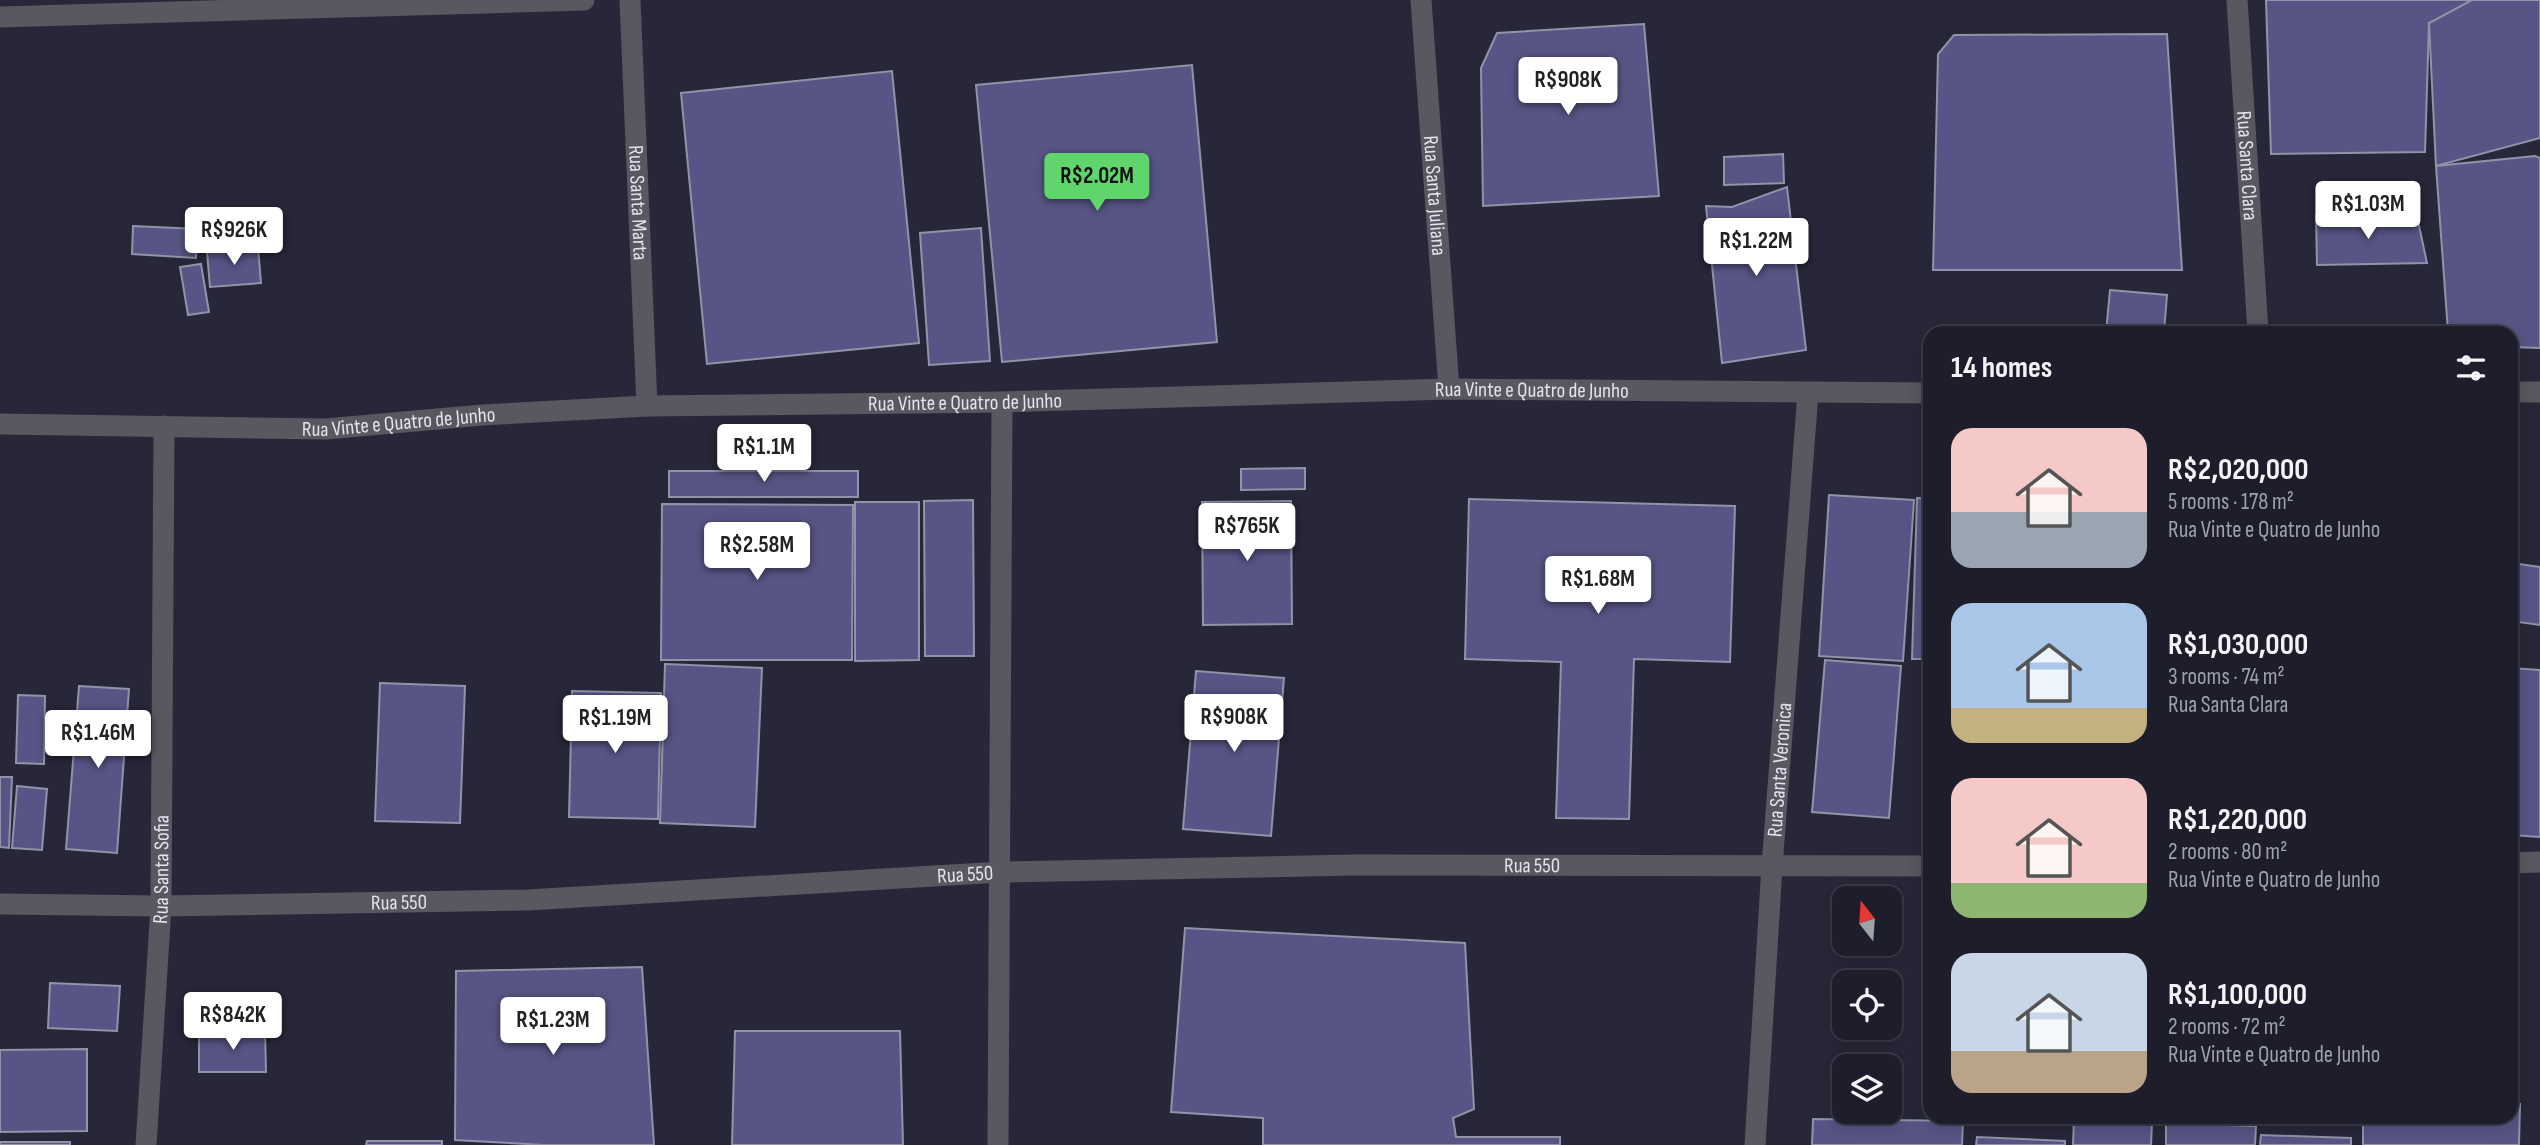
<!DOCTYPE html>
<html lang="en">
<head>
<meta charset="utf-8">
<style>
  :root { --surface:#1d1d2b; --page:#2a2a37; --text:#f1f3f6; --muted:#a0a2a9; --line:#3b3b47; --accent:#5fd56b }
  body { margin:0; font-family:"Sofia Sans Condensed",sans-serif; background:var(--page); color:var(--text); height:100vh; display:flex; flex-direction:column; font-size:26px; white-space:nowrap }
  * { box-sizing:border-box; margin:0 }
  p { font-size:23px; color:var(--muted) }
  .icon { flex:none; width:38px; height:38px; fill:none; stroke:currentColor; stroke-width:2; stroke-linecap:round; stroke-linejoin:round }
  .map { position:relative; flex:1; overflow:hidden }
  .sheet { position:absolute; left:1923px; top:326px; width:595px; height:798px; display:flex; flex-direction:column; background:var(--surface); border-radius:21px; box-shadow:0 4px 18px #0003,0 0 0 2px var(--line) }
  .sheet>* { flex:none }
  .needle { width:46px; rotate:343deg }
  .tools { position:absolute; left:1832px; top:886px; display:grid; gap:14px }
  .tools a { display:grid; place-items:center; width:70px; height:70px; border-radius:14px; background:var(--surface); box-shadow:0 4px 18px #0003,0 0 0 2px var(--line); font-size:35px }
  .price { position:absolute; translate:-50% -60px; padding:0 16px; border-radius:7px; background:#fff; color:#222; font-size:23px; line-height:46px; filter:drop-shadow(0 2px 4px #0008) }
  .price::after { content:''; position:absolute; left:50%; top:42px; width:21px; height:16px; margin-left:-10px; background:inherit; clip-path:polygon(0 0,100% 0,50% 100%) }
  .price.selected { background:var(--accent); color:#111 }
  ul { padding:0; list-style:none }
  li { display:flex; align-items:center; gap:21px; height:175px; padding:0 28px }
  li span { display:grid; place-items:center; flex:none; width:196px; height:140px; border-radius:21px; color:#555 }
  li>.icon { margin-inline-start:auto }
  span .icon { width:84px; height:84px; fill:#fffc; stroke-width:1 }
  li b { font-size:30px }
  h2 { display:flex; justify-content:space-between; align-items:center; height:84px; padding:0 28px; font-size:30px }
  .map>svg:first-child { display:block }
  .building { fill:#585586; stroke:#9292a9; stroke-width:2 }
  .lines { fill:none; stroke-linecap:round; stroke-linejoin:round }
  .minor { stroke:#585861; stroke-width:21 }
  .labels { text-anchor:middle; stroke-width:5; stroke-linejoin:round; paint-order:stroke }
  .street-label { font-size:21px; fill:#e3e3f0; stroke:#111119 }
</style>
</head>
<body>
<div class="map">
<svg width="2540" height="1145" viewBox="0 0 2540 1145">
  <rect width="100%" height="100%" fill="#272739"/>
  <g class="building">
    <polygon points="2266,0 2492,0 2429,23 2425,152 2271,154"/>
    <polygon points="2472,0 2540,0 2540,138 2436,166 2429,23"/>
    <polygon points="1644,24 1659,196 1483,206 1481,68 1497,33"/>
    <polygon points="2167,34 2182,270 1933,270 1938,54 1954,35"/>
    <polygon points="1192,65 1217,342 1002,362 976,85"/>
    <polygon points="892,71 919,343 707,364 681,93"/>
    <polygon points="1783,154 1784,183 1724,185 1724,157"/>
    <polygon points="2535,156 2540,158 2540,348 2511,347 2511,332 2448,332 2436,166"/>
    <polygon points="1787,187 1806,350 1722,363 1706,206 1732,207"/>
    <polygon points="2316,215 2418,221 2427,263 2317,265"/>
    <polygon points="275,217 277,245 213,250 211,222"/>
    <polygon points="133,226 198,229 196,258 132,254"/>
    <polygon points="981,228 990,361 929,365 920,233"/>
    <polygon points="258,247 261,283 210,287 207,252"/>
    <polygon points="201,264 209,312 188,315 180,267"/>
    <polygon points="2110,290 2167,295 2164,332 2106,332"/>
    <polygon points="1305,468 1305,489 1241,490 1241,469"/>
    <rect x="669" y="471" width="189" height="26"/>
    <polygon points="1829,495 1914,500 1903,661 1819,656"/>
    <polygon points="1917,498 1930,499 1930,659 1912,659"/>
    <polygon points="1469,499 1735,506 1730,662 1634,659 1629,819 1556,818 1561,662 1465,659"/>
    <polygon points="973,500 974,656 925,656 924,501"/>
    <polygon points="1291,501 1292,624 1203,625 1202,502"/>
    <polygon points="855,502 919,502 919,660 855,661"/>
    <polygon points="662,504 853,505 852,660 661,660"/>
    <polygon points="2512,563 2540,567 2540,625 2511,621"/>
    <polygon points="1825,660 1901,666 1889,818 1812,812"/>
    <polygon points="665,664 762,668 755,827 660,823"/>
    <polygon points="2511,668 2540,670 2540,837 2511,835"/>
    <polygon points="1196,671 1284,678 1271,836 1183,829"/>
    <polygon points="380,683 465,686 460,823 375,821"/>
    <polygon points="79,686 129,689 117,853 66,849"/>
    <polygon points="572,691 661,693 658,819 569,817"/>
    <polygon points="18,695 45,696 44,764 16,763"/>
    <polygon points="0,777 12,777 9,848 0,847"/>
    <polygon points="17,786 47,789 42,850 12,848"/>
    <polygon points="1185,928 1465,943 1474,1109 1453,1118 1456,1137 1560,1137 1560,1145 1263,1145 1263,1118 1171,1112"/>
    <rect x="2511" y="942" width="8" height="66"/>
    <polygon points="642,967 654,1145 544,1145 455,1140 456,971"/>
    <polygon points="50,983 120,986 117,1031 48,1028"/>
    <rect x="2511" y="1019" width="5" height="73"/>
    <polygon points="265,1030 266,1072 199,1072 199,1032"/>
    <polygon points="735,1031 900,1031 903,1145 732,1145"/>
    <polygon points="87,1049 87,1131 0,1132 0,1050"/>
    <polygon points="2511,1104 2520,1104 2519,1145 2363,1145 2363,1116 2511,1116"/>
    <polygon points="2074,1118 2152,1123 2151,1145 2073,1145"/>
    <polygon points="1813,1119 1963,1121 1962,1145 1812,1145"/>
    <polygon points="2166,1123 2256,1126 2255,1145 2166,1145"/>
    <polygon points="2261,1135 2351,1138 2351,1145 2260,1145"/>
    <polygon points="1977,1137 2065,1141 2065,1145 1976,1145"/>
    <polygon points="367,1141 442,1141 442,1145 366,1145"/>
    <rect x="0" y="1142" width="70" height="3"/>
  </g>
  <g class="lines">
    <g class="minor">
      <path id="s1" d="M630,0L647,406"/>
      <path id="s2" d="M1421,0L1449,389"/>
      <path id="s3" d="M2237,0L2258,332"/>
      <polyline points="0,17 584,0"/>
      <polyline points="2511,392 2540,392"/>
      <path id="s4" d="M0,424L326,429L482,415L647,406L1002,402L1449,389L1930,393"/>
      <polyline points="2511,863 2540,862"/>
      <path id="s5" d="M0,904L161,906L528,900L1001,872L1355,865L1930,866"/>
      <path id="s6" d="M146,1145L161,906L164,426"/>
      <polyline points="998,1145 1002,402"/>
      <path id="s7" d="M1755,1145L1772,866L1808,393"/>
    </g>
  </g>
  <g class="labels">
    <g class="street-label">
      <text dy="7" stroke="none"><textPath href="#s3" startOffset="166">Rua Santa Clara</textPath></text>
      <text dy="7" stroke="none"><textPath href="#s2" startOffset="196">Rua Santa Juliana</textPath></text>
      <text dy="7" stroke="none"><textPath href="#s1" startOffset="203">Rua Santa Marta</textPath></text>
      <text dy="7" stroke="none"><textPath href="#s4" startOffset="1533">Rua Vinte e Quatro de Junho</textPath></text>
      <text dy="7" stroke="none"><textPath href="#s4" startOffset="966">Rua Vinte e Quatro de Junho</textPath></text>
      <text dy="7" stroke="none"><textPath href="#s4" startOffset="399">Rua Vinte e Quatro de Junho</textPath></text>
      <text dy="7" stroke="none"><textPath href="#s7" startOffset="376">Rua Santa Veronica</textPath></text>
      <text dy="7" stroke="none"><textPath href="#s5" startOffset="1533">Rua 550</textPath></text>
      <text dy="7" stroke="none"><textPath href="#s6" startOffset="276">Rua Santa Sofia</textPath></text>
      <text dy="7" stroke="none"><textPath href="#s5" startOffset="966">Rua 550</textPath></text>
      <text dy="7" stroke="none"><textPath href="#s5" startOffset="399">Rua 550</textPath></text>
    </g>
  </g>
</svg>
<div class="tools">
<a><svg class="needle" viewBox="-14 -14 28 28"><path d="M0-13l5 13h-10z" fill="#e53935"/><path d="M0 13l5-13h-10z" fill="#a0a2a9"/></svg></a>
<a><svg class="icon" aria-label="locate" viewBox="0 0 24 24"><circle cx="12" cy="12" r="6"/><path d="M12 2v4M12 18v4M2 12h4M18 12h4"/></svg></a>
<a><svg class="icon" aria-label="layers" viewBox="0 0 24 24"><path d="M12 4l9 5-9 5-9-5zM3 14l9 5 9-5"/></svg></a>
</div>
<b class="price" style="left:1568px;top:117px">R$908K</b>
<b class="price selected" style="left:1097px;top:213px">R$2.02M</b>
<b class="price" style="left:2368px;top:241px">R$1.03M</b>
<b class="price" style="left:234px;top:267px">R$926K</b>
<b class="price" style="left:1756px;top:278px">R$1.22M</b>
<b class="price" style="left:764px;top:484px">R$1.1M</b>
<b class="price" style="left:1247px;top:563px">R$765K</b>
<b class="price" style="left:757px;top:582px">R$2.58M</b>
<b class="price" style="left:1598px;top:616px">R$1.68M</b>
<b class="price" style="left:1234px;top:754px">R$908K</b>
<b class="price" style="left:615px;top:755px">R$1.19M</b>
<b class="price" style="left:98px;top:770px">R$1.46M</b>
<b class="price" style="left:233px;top:1052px">R$842K</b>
<b class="price" style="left:553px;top:1057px">R$1.23M</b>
<section class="sheet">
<h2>14 homes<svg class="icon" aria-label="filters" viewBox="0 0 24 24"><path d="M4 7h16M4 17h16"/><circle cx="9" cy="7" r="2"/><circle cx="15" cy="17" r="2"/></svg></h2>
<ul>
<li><span style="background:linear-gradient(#f6c9c9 60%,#9aa5b1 0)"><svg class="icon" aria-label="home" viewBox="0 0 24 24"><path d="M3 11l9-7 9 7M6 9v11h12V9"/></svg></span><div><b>R$2,020,000</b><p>5 rooms · 178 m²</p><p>Rua Vinte e Quatro de Junho</p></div></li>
<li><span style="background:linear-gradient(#a9c7e8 75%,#c2b280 0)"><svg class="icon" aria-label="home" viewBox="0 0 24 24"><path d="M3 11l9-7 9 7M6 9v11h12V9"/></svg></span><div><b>R$1,030,000</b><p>3 rooms · 74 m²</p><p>Rua Santa Clara</p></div></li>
<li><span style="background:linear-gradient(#f6c9c9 75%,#8fb573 0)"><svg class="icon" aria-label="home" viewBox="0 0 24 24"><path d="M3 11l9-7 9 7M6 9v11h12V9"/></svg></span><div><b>R$1,220,000</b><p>2 rooms · 80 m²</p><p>Rua Vinte e Quatro de Junho</p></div></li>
<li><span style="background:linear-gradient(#c9d6e8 70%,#b9a48a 0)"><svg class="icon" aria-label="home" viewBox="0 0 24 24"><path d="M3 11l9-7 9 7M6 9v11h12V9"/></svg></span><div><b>R$1,100,000</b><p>2 rooms · 72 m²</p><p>Rua Vinte e Quatro de Junho</p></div></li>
</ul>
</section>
</div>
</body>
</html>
